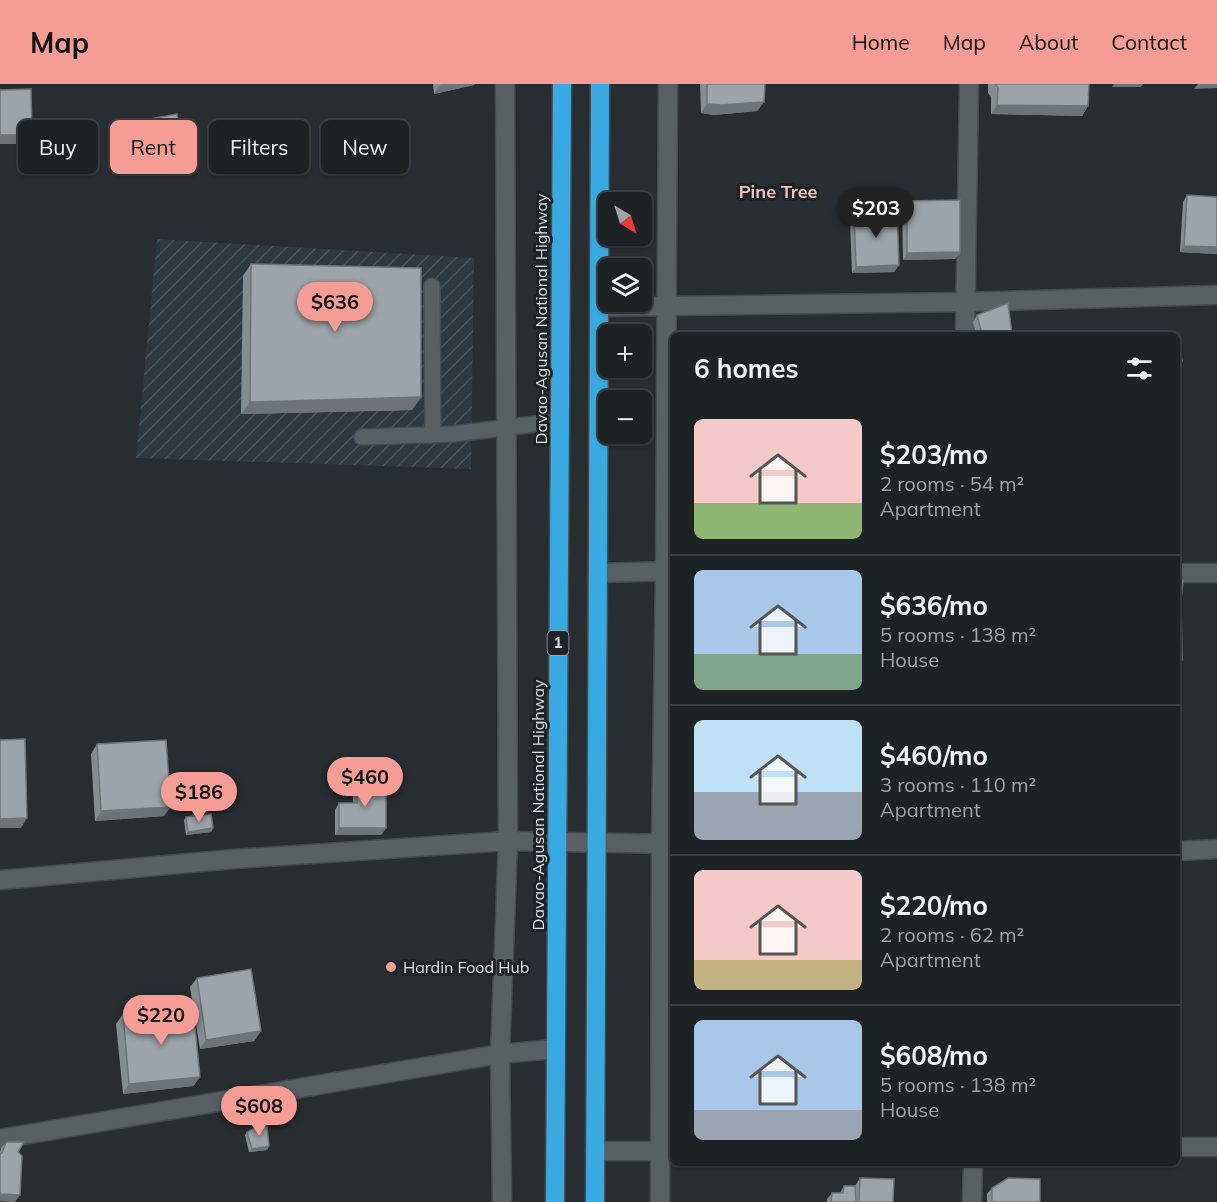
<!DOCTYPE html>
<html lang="en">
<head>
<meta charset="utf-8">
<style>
  :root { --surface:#1d2225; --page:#2a2f32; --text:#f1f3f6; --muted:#a0a4a7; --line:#3b3f42; --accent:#f59c95 }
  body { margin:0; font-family:Mulish,sans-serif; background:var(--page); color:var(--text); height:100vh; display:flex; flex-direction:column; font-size:22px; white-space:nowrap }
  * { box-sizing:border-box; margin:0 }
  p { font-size:20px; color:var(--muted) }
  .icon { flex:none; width:33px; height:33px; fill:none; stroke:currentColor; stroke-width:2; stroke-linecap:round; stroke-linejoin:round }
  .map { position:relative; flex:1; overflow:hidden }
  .panel { position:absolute; left:670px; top:248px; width:510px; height:834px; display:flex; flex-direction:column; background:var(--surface); border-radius:9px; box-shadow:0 2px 4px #0004,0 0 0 2px var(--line) }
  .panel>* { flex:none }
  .guide { position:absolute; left:18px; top:36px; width:562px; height:54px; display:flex; gap:12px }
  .needle { width:39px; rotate:142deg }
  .fabs { position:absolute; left:598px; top:108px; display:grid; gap:12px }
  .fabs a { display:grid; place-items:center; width:54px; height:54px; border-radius:9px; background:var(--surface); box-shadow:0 2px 4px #0004,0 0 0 2px var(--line); font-size:30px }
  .price { position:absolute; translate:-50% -51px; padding:0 14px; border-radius:21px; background:var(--accent); color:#111; font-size:20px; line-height:39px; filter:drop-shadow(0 2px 3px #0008) }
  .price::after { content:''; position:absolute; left:50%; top:36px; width:18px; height:14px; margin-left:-9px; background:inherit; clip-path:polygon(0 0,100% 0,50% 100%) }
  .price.on { background:#222; color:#fff }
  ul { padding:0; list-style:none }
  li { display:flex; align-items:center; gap:18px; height:150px; padding:0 24px }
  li+li { border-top:2px solid var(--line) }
  li span { display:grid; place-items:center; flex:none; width:168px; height:120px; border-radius:9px; color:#555 }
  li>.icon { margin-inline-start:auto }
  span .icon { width:72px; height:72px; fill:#fffc; stroke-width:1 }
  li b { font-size:26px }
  h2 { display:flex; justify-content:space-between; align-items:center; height:72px; padding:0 24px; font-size:26px }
  .tag { padding:0 21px; border-radius:9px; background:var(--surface); box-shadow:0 2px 4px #0004,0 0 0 2px var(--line); font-size:21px; line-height:54px }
  .tag.on { background:var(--accent); color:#111 }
  header { display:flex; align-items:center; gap:36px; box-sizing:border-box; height:84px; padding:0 30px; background:var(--accent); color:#111 }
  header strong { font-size:28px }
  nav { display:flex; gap:33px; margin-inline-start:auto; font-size:21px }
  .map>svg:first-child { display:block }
  .industrial { fill:url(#industrial-furrows) }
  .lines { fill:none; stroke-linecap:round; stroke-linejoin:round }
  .lane-casing { stroke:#454a4e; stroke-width:18 }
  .street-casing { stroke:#454a4e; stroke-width:21 }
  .highway-casing { stroke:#454a4e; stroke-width:21 }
  .lane { stroke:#596064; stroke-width:15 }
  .street { stroke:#596064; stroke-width:18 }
  .highway { stroke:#39aae1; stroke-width:18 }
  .wall { fill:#868d91 }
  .shaded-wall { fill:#6d7376 }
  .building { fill:#9ca4a9; stroke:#6d7376; stroke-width:1.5 }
  .poi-dot { fill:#f59c95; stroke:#1d2327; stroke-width:2 }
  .labels { text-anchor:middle; stroke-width:6; stroke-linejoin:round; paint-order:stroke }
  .shield { fill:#1d2327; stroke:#a3a8ab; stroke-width:1.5 }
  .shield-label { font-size:15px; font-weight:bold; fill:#dde1e4 }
  .street-label { font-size:16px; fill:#dde1e4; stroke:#1d2327 }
  .poi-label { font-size:16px; fill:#dde1e4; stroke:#1d2327; text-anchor:start }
  .neighbourhood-label { font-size:18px; font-weight:bold; fill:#f7c3be; stroke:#1d2327 }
</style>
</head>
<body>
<header>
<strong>Map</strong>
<nav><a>Home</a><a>Map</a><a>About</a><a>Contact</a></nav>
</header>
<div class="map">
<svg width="1217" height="1118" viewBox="0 0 1217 1118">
  <defs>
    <pattern id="industrial-furrows" width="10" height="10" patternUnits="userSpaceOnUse" patternTransform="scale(1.5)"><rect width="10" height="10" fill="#2d383f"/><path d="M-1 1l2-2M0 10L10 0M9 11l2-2" fill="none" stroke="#4b545b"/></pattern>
  </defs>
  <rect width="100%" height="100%" fill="#272d31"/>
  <polygon class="industrial" points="157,155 474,174 471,385 136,374"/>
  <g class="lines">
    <g class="lane-casing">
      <g id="lane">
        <polyline points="432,202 433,351"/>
        <polyline points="362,353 453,350 560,337"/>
      </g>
    </g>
    <g class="street-casing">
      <g id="street">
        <polyline points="599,223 965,218 1217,211"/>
        <polyline points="965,250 969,0"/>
        <polyline points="598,489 674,487"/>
        <polyline points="1178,489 1217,489"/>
        <polyline points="1178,767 1217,765"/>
        <polyline points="0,796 234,775 508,757 674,760"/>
        <polyline points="0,1055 500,970 555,965"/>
        <polyline points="1178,1063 1217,1063"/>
        <polyline points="595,1067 674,1067"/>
        <polyline points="502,1118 500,970 508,757 505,0"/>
        <polyline points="660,1118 661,759 665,487 668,0"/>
        <polyline points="972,1118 973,1078"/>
      </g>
    </g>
    <g class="highway-casing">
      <g id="highway">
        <polyline points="555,1118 562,0"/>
        <polyline points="595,1118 600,0"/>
      </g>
    </g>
    <use href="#lane" class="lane"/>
    <use href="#street" class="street"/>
    <use href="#highway" class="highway"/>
  </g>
  <g class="wall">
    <polygon points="433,0 475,0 474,1 434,10"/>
    <polygon points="700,0 765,0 764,18 757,27 714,31 701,29"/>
    <polygon points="988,0 1089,0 1088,22 1082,32 991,30 991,13 988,9"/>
    <polygon points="127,39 184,71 180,78 130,86 123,46"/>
    <polygon points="1187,111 1217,113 1217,170 1180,168 1183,118"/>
    <polygon points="907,117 960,168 955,175 903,176 902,124"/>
    <polygon points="854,129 899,181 894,188 852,189 850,136"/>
    <polygon points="251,180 421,313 412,326 241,330 243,192"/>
    <polygon points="977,231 1012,250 976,250 973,238"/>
    <polygon points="97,660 164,732 95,737 91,670"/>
    <polygon points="357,699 386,744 381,751 335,751 335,726 339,719 353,719 353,706"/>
    <polygon points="186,733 213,744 211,748 186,751 184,736"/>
    <polygon points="197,894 261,947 254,957 200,965 190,903"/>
    <polygon points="123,930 200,993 193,1002 123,1010 116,940"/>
    <polygon points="247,1048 269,1062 267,1066 249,1068 245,1051"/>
    <polygon points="6,1058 18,1068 15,1118 0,1117 0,1068 1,1064"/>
    <polygon points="860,1094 893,1118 827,1118 827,1115 832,1109 840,1109 844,1102 855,1102"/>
    <polygon points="992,1104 1040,1118 987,1118 987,1110"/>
  </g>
  <g class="shaded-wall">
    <polygon points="441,0 475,0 474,1 434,10"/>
    <polygon points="1114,0 1143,0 1141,3 1112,3"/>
    <polygon points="1198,0 1217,0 1217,4 1194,5"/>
    <polygon points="764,18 757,27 714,31 701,29 707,20"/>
    <polygon points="997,21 1088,22 1082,32 991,30"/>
    <polygon points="0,51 32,51 25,60 0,60"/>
    <polygon points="184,71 180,78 130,86 135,80"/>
    <polygon points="1184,162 1217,163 1217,170 1180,168"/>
    <polygon points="960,168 955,175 903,176 907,169"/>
    <polygon points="899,181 894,188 852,189 856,183"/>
    <polygon points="421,313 412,326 241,330 250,318"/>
    <polygon points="171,723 164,732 95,737 101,727"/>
    <polygon points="27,734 21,744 0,744 0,735"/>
    <polygon points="213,744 211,748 186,751 188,748"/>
    <polygon points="339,744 386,744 381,751 335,751"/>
    <polygon points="261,947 254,957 200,965 206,956"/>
    <polygon points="200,993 193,1002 123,1010 129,1000"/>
    <polygon points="269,1062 267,1066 249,1068 252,1065"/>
    <polygon points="0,1110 20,1111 15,1118 0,1117"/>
  </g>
  <g class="building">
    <polygon points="707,0 765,0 764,18 721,21 707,20"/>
    <polygon points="995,0 1089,0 1088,22 997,21 998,3"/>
    <polygon points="31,5 32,51 0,51 0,6"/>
    <polygon points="177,30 184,71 135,80 127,39"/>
    <polygon points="1187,111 1217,113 1217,163 1184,162"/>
    <polygon points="960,116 960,168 907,169 907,117"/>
    <polygon points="897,127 899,181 856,183 854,129"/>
    <polygon points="251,180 421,184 421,313 250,318"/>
    <polygon points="1008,219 1012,250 982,250 977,231"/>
    <polygon points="1180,267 1182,277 1179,277 1179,289 1178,289 1178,268"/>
    <polygon points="1178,497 1183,497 1181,516 1182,576 1178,576"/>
    <polygon points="25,655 27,734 0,735 0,656"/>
    <polygon points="166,656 171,723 101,727 97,660"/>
    <polygon points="357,699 386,699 386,744 339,744 339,719 357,719"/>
    <polygon points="211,730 213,744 188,748 186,733"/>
    <polygon points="251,885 261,947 206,956 197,894"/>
    <polygon points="193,923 200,993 129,1000 123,930"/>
    <polygon points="267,1042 269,1062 252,1065 247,1048 256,1043"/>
    <polygon points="6,1058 24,1058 18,1068 22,1072 20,1111 0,1110 0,1070 2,1069"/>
    <polygon points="860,1094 894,1095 893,1118 859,1118"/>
    <polygon points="1008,1094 1040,1095 1040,1118 992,1118 992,1104"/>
    <polygon points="844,1102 855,1102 856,1118 831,1118 832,1109 843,1109"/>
  </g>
  <circle class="poi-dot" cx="391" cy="883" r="6"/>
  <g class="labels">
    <rect class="shield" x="547.5" y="547" width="21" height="24" rx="4.5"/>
    <g class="shield-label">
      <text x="558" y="564">1</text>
    </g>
    <g class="street-label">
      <text transform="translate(541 235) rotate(-90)" y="6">Davao-Agusan National Highway</text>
      <text transform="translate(538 721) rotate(-90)" y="6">Davao-Agusan National Highway</text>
    </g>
    <g class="poi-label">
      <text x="403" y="889">Hardin Food Hub</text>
    </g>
    <g class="neighbourhood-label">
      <text x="778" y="114">Pine Tree</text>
    </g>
  </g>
</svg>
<div class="fabs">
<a><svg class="needle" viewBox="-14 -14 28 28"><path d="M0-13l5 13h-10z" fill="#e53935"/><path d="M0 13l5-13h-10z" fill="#a0a4a7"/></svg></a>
<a><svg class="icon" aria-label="layers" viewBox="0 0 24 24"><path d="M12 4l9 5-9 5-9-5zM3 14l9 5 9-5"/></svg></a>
<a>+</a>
<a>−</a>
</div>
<b class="price on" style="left:876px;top:155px">$203</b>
<b class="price" style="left:335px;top:249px">$636</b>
<b class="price" style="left:365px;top:724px">$460</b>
<b class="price" style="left:199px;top:739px">$186</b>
<b class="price" style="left:161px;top:962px">$220</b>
<b class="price" style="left:259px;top:1053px">$608</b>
<div class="guide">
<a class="tag">Buy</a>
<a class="tag on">Rent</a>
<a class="tag">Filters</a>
<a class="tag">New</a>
</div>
<section class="panel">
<h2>6 homes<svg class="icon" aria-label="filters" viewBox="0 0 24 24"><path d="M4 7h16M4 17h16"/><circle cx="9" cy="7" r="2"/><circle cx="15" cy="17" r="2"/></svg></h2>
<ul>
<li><span style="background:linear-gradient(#f6c9c9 70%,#8fb573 0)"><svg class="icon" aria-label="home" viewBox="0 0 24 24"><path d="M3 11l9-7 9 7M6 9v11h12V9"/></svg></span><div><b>$203/mo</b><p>2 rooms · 54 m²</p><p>Apartment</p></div></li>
<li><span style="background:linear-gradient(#a9c7e8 70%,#7fa58c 0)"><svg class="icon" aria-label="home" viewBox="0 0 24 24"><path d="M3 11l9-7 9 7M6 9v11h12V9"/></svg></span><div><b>$636/mo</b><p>5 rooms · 138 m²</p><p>House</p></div></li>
<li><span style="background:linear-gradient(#bfe0f5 60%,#9aa5b1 0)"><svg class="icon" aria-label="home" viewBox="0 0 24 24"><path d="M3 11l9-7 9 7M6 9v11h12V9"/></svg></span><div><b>$460/mo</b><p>3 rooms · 110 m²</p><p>Apartment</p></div></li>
<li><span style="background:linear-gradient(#f6c9c9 75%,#c2b280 0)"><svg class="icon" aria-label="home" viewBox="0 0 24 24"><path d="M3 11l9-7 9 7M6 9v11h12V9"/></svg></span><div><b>$220/mo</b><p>2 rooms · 62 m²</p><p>Apartment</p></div></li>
<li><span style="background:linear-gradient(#a9c7e8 75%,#9aa5b1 0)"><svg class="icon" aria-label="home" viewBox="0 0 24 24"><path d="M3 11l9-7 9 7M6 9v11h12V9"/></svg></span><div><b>$608/mo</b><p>5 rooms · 138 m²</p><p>House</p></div></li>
</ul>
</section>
</div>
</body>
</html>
